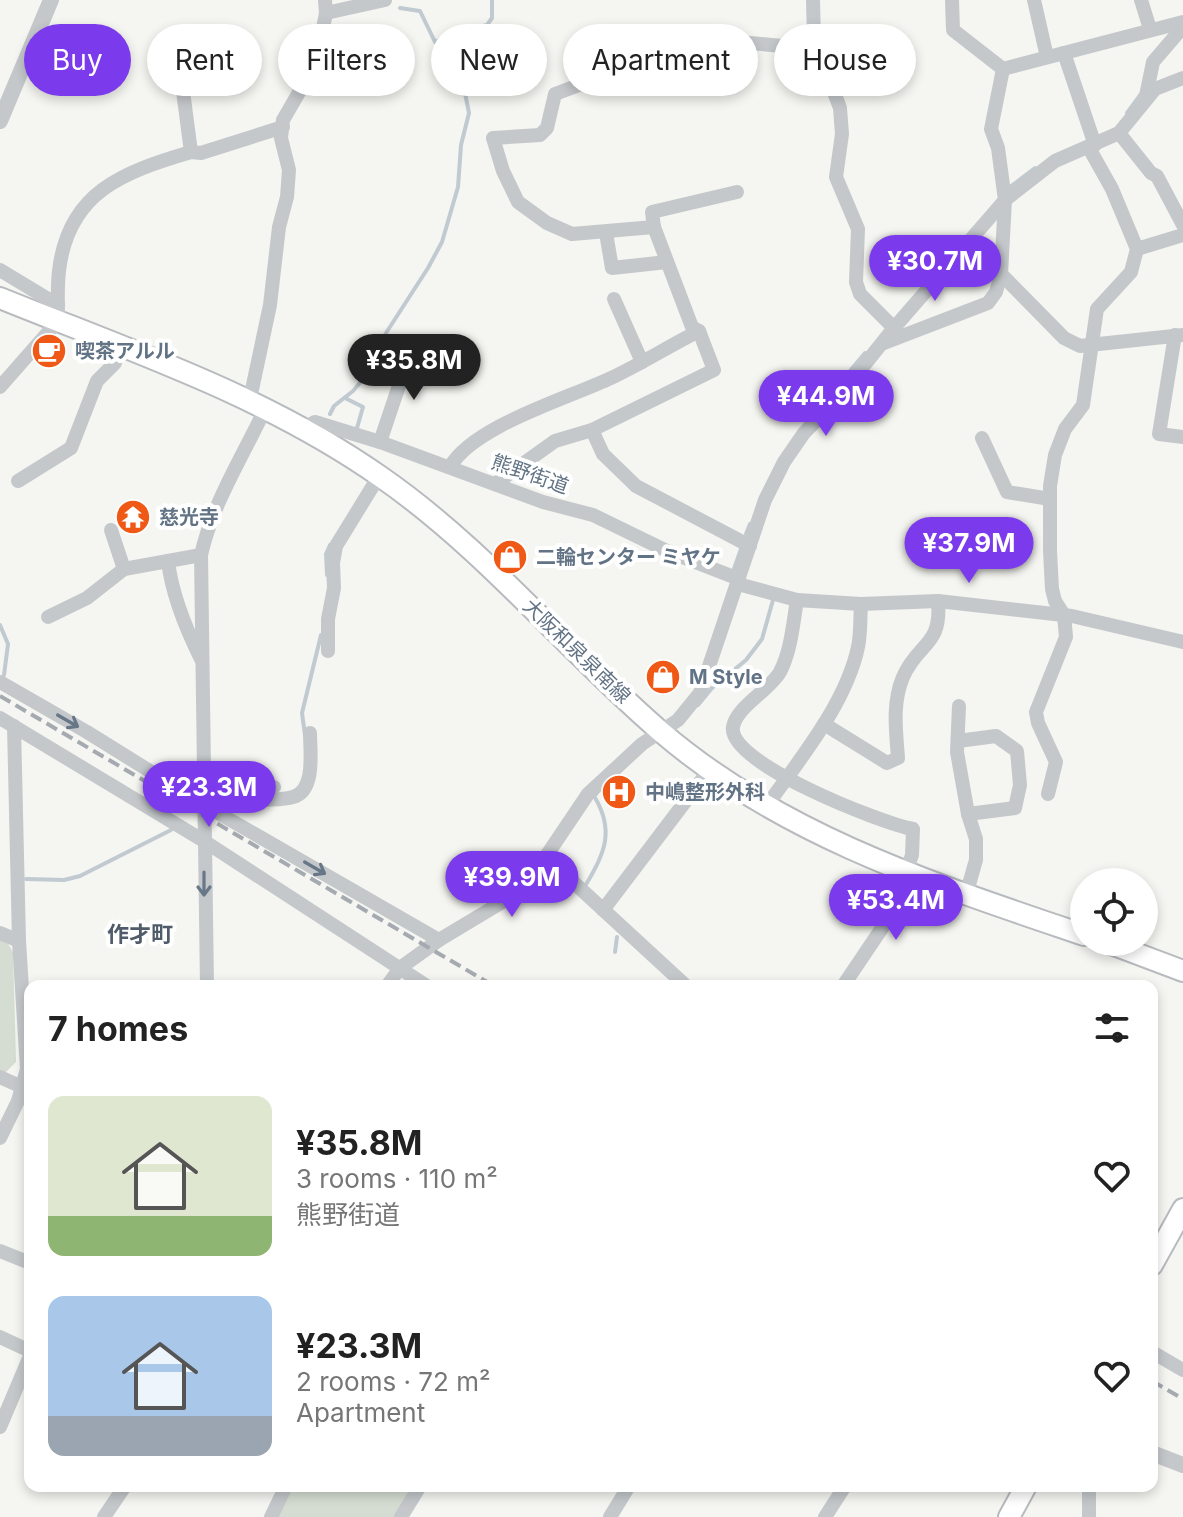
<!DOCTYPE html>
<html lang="en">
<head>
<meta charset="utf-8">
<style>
  :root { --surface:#fff; --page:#f2f2f2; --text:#222; --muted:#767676; --accent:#7c3aed }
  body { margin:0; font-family:Inter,"Noto Sans JP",sans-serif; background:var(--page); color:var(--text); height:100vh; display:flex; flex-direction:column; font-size:30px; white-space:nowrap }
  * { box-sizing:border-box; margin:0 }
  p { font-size:26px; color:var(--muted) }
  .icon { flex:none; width:44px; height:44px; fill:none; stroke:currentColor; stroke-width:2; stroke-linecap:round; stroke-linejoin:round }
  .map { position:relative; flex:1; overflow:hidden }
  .drawer { position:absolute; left:24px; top:980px; width:1134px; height:512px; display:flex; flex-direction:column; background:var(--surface); border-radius:16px; box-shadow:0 4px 12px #0003 }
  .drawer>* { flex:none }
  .hud { position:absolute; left:24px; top:24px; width:1136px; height:72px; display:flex; gap:16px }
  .fabs { position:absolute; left:1070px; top:868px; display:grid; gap:16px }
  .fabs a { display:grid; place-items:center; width:88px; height:88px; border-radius:50%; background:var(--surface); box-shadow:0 4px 12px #0003; font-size:40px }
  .price { position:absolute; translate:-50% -68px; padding:0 18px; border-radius:28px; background:var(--accent); color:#fff; font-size:26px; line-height:52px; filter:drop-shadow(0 2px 4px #0008) }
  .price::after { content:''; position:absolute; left:50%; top:48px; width:24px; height:18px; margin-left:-12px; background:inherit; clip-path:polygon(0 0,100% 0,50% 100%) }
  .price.current { background:#222; color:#fff }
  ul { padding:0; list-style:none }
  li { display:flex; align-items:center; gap:24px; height:200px; padding:0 24px }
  li span { display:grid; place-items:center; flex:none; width:224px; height:160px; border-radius:16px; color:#555 }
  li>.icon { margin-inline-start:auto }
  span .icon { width:96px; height:96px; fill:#fffc; stroke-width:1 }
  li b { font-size:34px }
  h2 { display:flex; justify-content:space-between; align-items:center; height:96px; padding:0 24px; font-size:34px }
  .chip { padding:0 28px; border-radius:36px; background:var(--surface); box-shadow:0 4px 12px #0003; font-size:28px; line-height:72px }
  .chip.current { background:var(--accent); color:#fff }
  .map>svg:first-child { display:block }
  .green { fill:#d5ddd2 }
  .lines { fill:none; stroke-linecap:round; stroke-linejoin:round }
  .stream { stroke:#c0cad0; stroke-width:4 }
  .primary-casing { stroke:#b7bbbf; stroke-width:24 }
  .minor { stroke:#c4c8cb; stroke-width:14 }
  .tertiary { stroke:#c4c8cb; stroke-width:16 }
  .primary { stroke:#fff; stroke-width:20 }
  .rail { stroke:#a4aab0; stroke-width:4; stroke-dasharray:12 6; stroke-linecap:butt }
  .oneway { stroke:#677788 }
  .labels { text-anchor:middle; stroke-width:8; stroke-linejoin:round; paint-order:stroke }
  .poi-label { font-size:20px; font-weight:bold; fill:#627385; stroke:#fff; text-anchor:start }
  .street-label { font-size:20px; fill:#627385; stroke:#fff }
  .neighbourhood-label { font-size:22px; font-weight:bold; fill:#505c69; stroke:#fff }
</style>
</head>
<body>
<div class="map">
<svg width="1183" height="1517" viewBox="0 0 1183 1517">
  <rect width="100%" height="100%" fill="#f5f5f1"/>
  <g class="green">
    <polygon points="0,939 7,942 13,952 16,1062 5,1073 0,1070"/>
    <polygon points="292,1486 413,1486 394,1517 277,1517"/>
  </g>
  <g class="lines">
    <g class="stream">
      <polyline points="400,8 420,11 435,42 452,34"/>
      <polyline points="1127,113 1141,94"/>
      <polyline points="1010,187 1035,168"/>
      <polyline points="345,398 363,407 357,428"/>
      <polyline points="819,408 865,353"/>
      <polyline points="330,414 334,406 353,391 373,367 386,333 428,268 442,242 458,187 461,145 469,113 453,33 487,25 492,18 492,0"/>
      <polyline points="746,534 750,524"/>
      <polyline points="734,569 741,549"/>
      <polyline points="327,575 326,554 330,545"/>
      <polyline points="0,625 8,644 4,675"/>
      <polyline points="698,705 712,688 746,660 762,639 773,600"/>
      <polyline points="305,735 302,713 321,635"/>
      <polyline points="26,879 64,880 80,876 171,830"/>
      <path d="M585,886C605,854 615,830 594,796L596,794"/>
      <polyline points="615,952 617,937"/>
    </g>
    <g class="primary-casing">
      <g id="primary">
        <path d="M0,298C131,351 264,395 381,477C485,549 565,649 660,731C782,836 934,884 1084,935"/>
        <polyline points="1106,942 1183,971"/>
        <polyline points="1152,1265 1183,1209"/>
        <polyline points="1009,1517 1026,1486"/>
      </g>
    </g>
    <g class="minor">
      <polyline points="813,0 814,39 840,108 842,134 836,177 858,229 856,282 860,294 894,328"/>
      <polyline points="952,0 953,30 1003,69 991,129 998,148 1005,200 1001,274 1064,338 1080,346 1183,335"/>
      <polyline points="1034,0 1047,57"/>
      <polyline points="1141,0 1150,29"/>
      <polyline points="326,13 385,0"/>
      <polyline points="178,53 191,152 201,153 283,127"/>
      <polyline points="1064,53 1095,145"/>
      <polyline points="1003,69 1183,22"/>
      <polyline points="1146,96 1153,62 1183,27"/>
      <polyline points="1119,133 1151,173 1157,176 1183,225"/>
      <polyline points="654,227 652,212 737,192"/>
      <polyline points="606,233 612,268 667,262"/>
      <polyline points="1137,249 1183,235"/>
      <polyline points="0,270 58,305"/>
      <polyline points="614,299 642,362"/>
      <polyline points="1175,335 1159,434 1183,437"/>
      <polyline points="884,343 988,303 996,292 1001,274"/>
      <path d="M0,387L58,321C58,305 57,288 59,271C68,192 123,172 191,152"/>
      <polyline points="250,399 270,305 279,227 287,197 289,170 281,138 283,120 316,63 326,13 325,0"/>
      <polyline points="304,428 315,422 380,442 543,502 593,515 667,551 739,579"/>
      <polyline points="592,430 714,370 699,331 692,327 654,227 572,234 547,223 518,202 503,171 493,138 540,135 547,128 555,94 662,54 739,42 782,46 814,39"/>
      <polyline points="982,438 1007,492 1050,499"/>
      <polyline points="380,442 411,350"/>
      <path d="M450,467C473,426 569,398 611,378C641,364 669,346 699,331"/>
      <polyline points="18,481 71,448 97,381 115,363 117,345"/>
      <polyline points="495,484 555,441 592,430 603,454 636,486 750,546"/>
      <polyline points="111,530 124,569"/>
      <path d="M168,561C172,595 186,629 201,659"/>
      <polyline points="738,584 797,600 861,604 938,601 1072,616 1183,642"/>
      <path d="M797,600C793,624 791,651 780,672C769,691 736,707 733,727C727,763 881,823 913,829L912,855L906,872"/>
      <polyline points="48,617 87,598 124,569 201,555"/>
      <polyline points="328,651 328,619 334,588 333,563 336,546 379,476"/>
      <polyline points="0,682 87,732 206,806 439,940"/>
      <polyline points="959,706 957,752 968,814 976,839 976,860 966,895"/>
      <polyline points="0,718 204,841 427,986"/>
      <path d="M824,724L887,763L898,758C896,731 892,703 903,677C918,642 942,647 938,601"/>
      <polyline points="958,741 996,736 1017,751 1020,785 1015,808 968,814"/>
      <polyline points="1048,794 1056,762 1038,723 1036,712 1066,637 1064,615 1055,601 1052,589 1050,551 1050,486 1055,455 1065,429 1083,405 1097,309 1131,272 1137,249 1112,189 1089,148"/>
      <path d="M247,795L249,802C263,798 280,801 293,797C316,791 310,751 310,733"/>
      <path d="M766,807C799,760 846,704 858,647C861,633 860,618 861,604"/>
      <polyline points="213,809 274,787"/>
      <polyline points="546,857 686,986"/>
      <polyline points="603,910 710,769"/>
      <polyline points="0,933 19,941"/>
      <path d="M207,986L201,555C213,502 243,456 266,407"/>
      <polyline points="387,986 400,968 439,940 524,889 588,794 642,744 678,720 700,693 765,500 784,462 804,433 837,399 894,328 1005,200 1055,161 1119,133 1155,89 1183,78"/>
      <polyline points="843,986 917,876"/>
      <polyline points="0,1077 22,1087"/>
      <polyline points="0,1138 18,1101 27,1069 19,941 14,726"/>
      <polyline points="0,1251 30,1263"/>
      <polyline points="0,1337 30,1351"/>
      <polyline points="1152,1352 1183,1370"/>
      <polyline points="0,1427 30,1356"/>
      <polyline points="1089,1486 1089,1517"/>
      <polyline points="104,1517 125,1486"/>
      <polyline points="271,1517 286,1486"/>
      <polyline points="401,1517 420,1486"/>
      <polyline points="610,1517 629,1486"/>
      <polyline points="825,1517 845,1486"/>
    </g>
    <g class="tertiary">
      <polyline points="0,121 51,0"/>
      <polyline points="1152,1453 1183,1465"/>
    </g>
    <use href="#primary" class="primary"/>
    <g class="rail">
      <polyline points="0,696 494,986"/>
      <polyline points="1152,1381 1183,1399"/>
    </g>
  </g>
  <defs><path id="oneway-shaft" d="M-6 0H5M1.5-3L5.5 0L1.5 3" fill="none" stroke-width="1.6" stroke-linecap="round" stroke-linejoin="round" transform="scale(2)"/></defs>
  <g class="oneway">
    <use href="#oneway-shaft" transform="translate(68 721) rotate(30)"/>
    <use href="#oneway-shaft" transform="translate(315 868) rotate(30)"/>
    <use href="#oneway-shaft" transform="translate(204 884) rotate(90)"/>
  </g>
  <defs>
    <g id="cafe-disc" transform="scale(1.8)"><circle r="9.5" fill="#f05816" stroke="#fff"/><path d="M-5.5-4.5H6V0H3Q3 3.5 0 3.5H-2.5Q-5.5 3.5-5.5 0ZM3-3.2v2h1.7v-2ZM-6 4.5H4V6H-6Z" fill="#fff"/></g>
    <g id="temple-disc" transform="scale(1.8)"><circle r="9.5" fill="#f05816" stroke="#fff"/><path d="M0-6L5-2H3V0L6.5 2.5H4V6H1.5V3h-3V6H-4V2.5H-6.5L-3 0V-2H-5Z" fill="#fff"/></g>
    <g id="shop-disc" transform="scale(1.8)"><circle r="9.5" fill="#f05816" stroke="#fff"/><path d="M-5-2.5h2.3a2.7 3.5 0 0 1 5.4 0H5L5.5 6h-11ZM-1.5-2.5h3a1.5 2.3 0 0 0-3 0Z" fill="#fff"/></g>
    <g id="hospital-disc" transform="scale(1.8)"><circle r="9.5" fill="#f05816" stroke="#fff"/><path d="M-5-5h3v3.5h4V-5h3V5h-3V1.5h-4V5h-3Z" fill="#fff"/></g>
  </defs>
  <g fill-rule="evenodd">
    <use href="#cafe-disc" x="49" y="351"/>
    <use href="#temple-disc" x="133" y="517"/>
    <use href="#shop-disc" x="510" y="557"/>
    <use href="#shop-disc" x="663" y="677"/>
    <use href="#hospital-disc" x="619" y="792"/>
  </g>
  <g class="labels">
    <g class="poi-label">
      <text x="75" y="358">喫茶アルル</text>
      <text x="159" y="524">慈光寺</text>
      <text x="536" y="564">二輪センター ミヤケ</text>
      <text x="689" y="684">M Style</text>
      <text x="645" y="799">中嶋整形外科</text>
    </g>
    <g class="street-label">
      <text transform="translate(530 474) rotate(19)" y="7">熊野街道</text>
      <text transform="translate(577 651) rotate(44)" y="7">大阪和泉泉南線</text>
    </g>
    <g class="neighbourhood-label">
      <text x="140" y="942">作才町</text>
    </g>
  </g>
</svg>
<div class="fabs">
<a><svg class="icon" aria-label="locate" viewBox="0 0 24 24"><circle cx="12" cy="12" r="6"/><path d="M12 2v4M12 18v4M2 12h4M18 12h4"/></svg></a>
</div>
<b class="price" style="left:935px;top:303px">¥30.7M</b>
<b class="price current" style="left:414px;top:402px">¥35.8M</b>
<b class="price" style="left:826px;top:438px">¥44.9M</b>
<b class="price" style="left:969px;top:585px">¥37.9M</b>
<b class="price" style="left:209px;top:829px">¥23.3M</b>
<b class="price" style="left:512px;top:919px">¥39.9M</b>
<b class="price" style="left:896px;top:942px">¥53.4M</b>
<div class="hud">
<a class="chip current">Buy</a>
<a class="chip">Rent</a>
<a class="chip">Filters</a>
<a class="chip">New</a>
<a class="chip">Apartment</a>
<a class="chip">House</a>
</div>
<section class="drawer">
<h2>7 homes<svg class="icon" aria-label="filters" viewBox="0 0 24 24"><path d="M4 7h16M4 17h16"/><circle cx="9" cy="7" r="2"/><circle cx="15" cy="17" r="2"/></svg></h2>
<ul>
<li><span style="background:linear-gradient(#dfe7d0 75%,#8fb573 0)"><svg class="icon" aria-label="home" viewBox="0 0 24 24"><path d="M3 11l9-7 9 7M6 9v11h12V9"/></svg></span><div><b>¥35.8M</b><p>3 rooms · 110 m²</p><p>熊野街道</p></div><svg class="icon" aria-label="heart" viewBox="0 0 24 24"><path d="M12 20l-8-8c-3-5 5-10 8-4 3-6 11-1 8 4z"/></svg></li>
<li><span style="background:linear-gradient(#a9c7e8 75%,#9aa5b1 0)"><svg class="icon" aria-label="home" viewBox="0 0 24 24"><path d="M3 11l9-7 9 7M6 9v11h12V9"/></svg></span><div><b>¥23.3M</b><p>2 rooms · 72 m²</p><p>Apartment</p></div><svg class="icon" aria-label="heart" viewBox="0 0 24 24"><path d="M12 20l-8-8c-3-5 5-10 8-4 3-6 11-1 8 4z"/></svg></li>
</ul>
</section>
</div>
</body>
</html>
